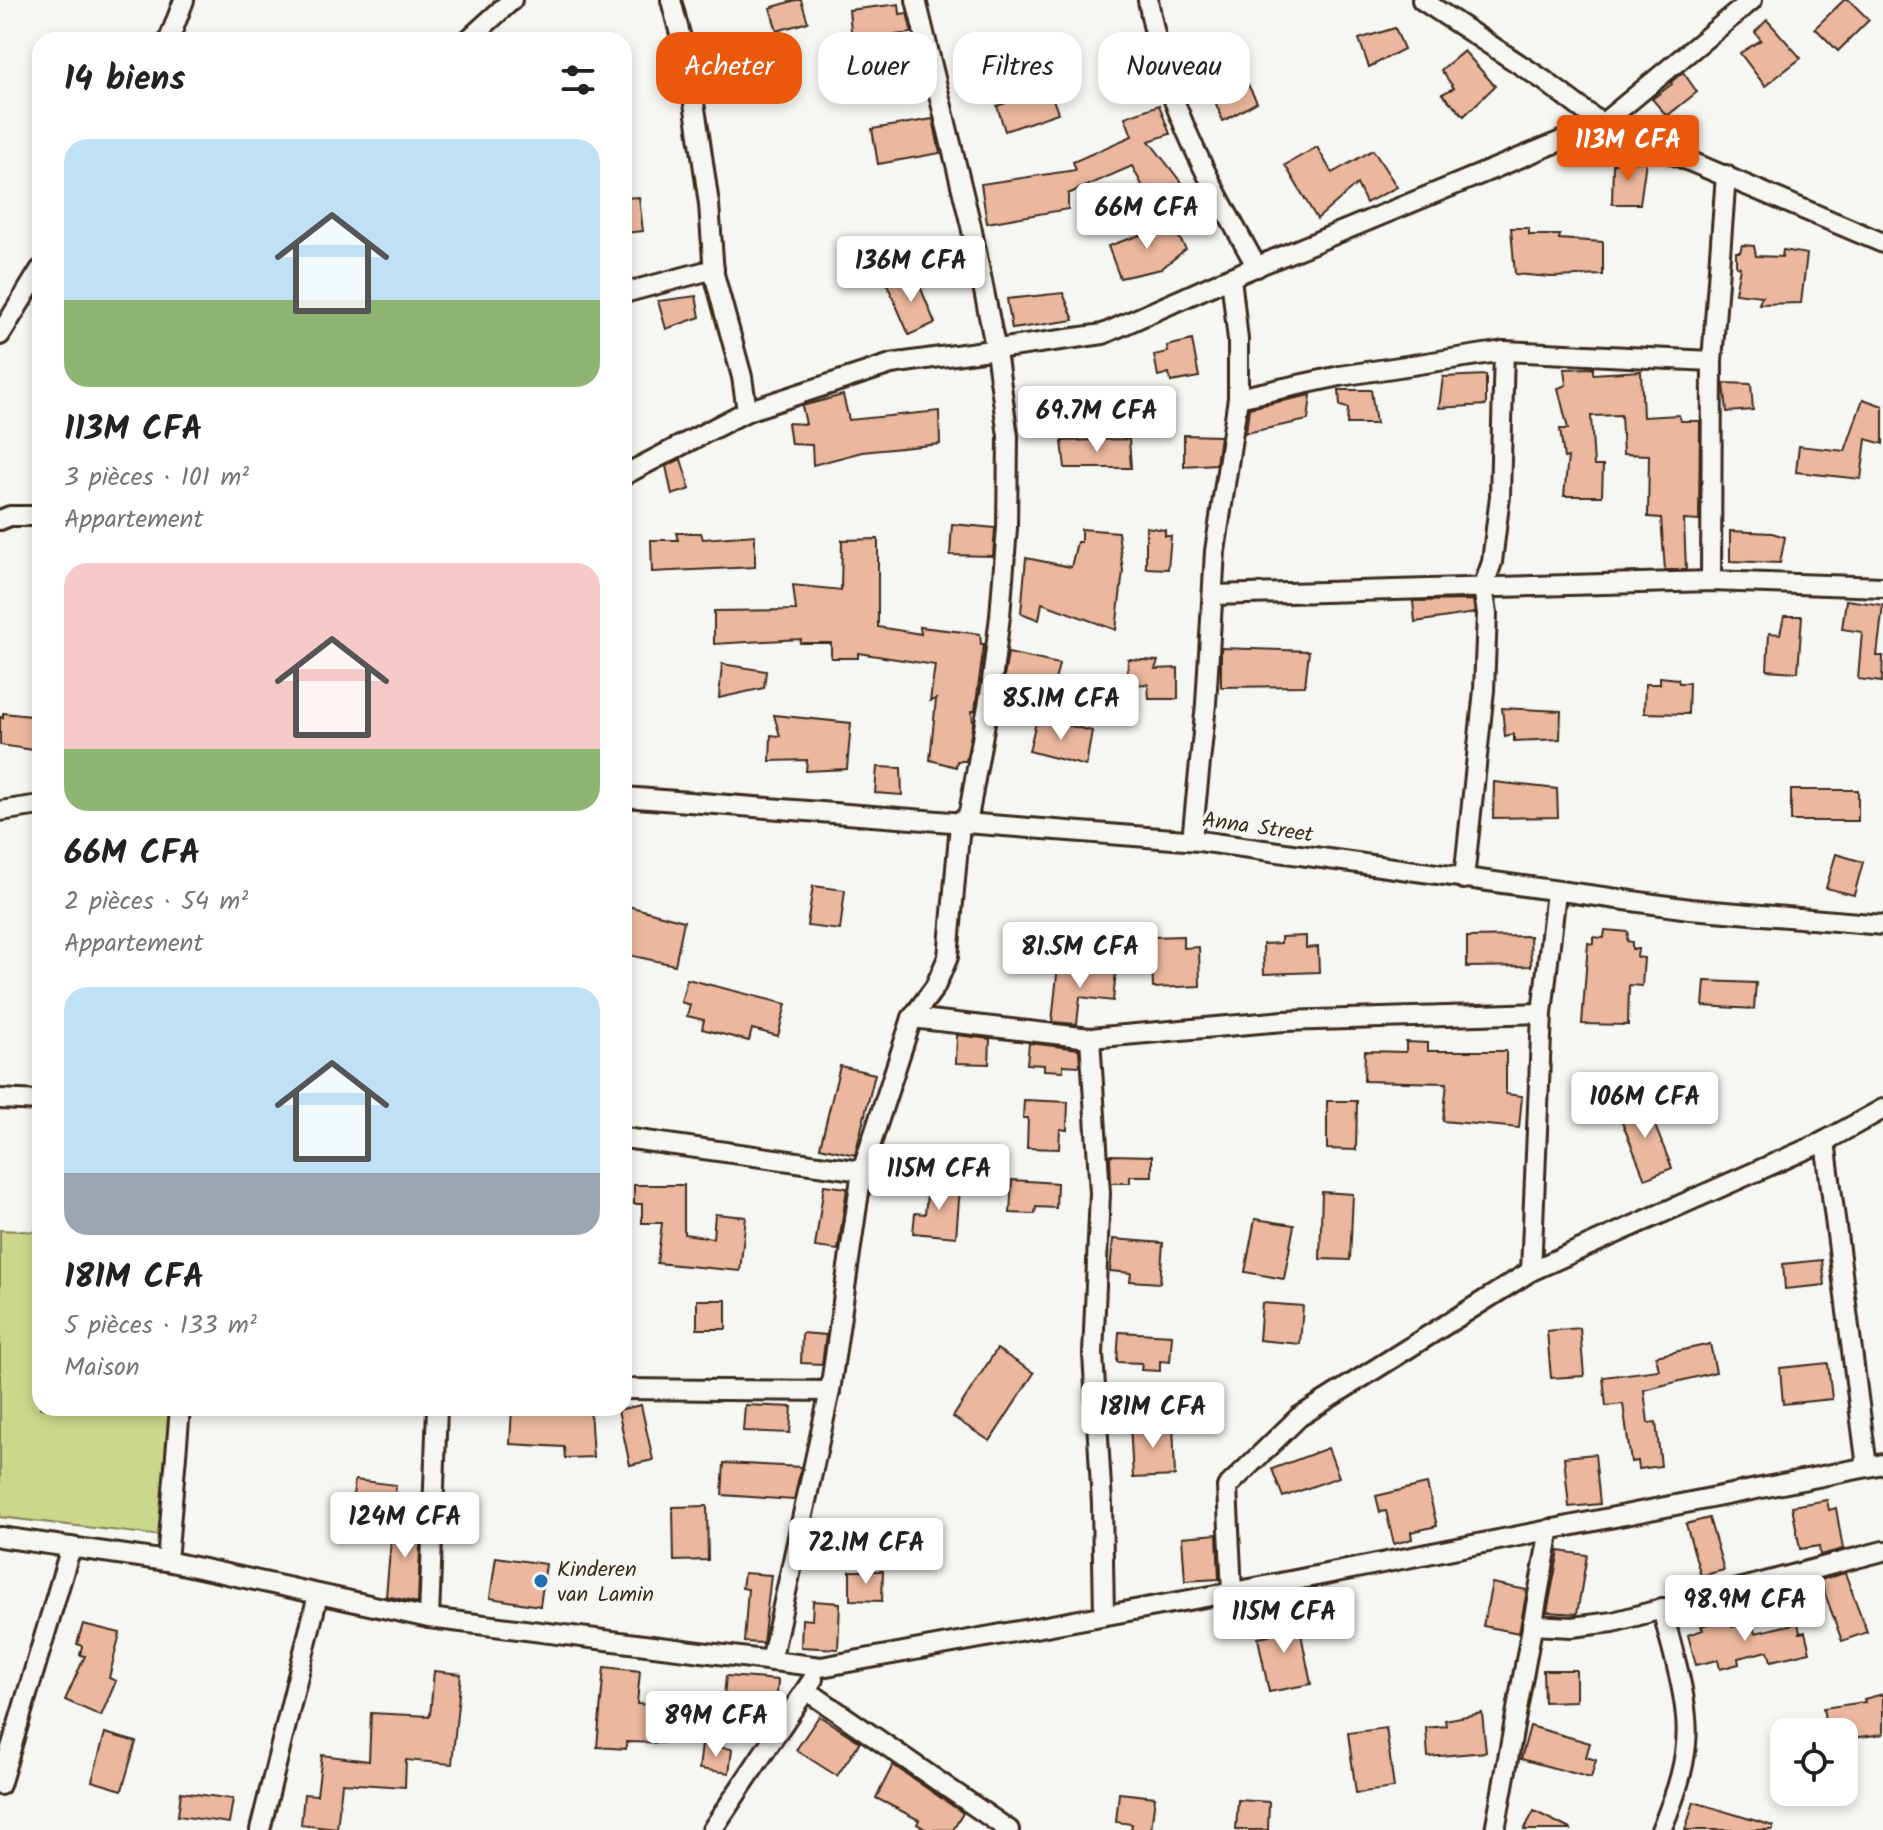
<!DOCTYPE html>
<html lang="fr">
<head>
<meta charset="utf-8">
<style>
  :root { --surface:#fff; --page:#f6f6f6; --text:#222; --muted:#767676; --accent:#ea580c }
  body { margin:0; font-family:Kalam,sans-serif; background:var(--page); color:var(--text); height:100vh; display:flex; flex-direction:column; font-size:30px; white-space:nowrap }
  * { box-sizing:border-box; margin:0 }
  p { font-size:26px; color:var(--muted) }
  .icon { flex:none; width:44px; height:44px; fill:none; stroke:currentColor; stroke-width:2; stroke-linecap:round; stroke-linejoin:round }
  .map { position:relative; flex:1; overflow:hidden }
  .sheet { position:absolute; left:32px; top:32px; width:600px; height:1384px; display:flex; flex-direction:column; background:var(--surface); border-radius:24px; box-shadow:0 4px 12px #0003 }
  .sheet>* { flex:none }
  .guide { position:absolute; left:656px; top:32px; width:760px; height:72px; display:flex; gap:16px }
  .fabs { position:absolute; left:1770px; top:1718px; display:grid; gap:16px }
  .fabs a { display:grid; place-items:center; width:88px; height:88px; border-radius:16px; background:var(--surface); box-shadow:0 4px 12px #0003; font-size:40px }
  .price { position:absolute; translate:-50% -68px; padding:0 18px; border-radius:8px; background:#fff; color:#222; font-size:26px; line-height:52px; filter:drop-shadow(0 2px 4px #0008) }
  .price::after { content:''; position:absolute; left:50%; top:48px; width:24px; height:18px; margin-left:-12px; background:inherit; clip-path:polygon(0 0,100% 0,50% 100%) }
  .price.current { background:var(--accent); color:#fff }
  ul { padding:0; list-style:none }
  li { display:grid; align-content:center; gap:16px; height:424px; padding:0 32px }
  li span { display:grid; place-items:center; height:248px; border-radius:24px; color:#555 }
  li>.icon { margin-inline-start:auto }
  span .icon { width:144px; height:144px; fill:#fffc; stroke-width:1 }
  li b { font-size:34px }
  h2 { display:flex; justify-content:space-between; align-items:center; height:96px; padding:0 32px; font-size:34px }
  .pill { padding:0 28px; border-radius:24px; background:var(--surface); box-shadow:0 4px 12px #0003; font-size:28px; line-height:72px }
  .pill.current { background:var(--accent); color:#fff }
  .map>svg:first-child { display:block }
  .green { fill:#cbd78a; stroke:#838054; stroke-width:2 }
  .building { fill:#ebb79e; stroke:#3b2a1e; stroke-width:2 }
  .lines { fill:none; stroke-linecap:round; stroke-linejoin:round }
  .street-casing { stroke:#3b2a1e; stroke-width:24 }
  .street { stroke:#f6f6f2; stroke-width:18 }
  .poi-dot { fill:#1f6fb2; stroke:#f6f6f2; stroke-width:3 }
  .labels { text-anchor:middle; stroke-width:7; stroke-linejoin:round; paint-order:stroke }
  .street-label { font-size:22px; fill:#3b2a1e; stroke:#f6f6f2 }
  .poi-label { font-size:22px; fill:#3b2a1e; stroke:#f6f6f2; text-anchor:start }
</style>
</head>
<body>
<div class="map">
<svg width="1883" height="1830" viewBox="0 0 1883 1830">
  <rect width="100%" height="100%" fill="#f6f6f2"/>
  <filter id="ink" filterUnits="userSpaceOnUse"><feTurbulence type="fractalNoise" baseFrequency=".0125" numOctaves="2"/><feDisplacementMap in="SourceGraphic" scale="16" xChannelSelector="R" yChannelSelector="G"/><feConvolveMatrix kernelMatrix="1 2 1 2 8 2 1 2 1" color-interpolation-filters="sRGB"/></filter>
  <g filter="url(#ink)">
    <polygon class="green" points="0,1230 40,1232 40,1408 172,1408 162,1536 0,1517"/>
    <g class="building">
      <polygon points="796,0 801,0 808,22 777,31 770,8"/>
      <polygon points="1844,0 1849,0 1869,20 1838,51 1815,28"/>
      <polygon points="899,4 900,14 907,13 912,33 852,40 849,10"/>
      <polygon points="1767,20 1801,58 1765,86 1740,53 1761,40 1755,32"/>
      <polygon points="1395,28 1404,49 1369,67 1359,39"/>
      <polygon points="1464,51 1495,86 1464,116 1442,94 1454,88 1441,70"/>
      <polygon points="1683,72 1697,92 1667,116 1652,99 1672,84 1671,82"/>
      <polygon points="1244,77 1257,102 1223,121 1210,89"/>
      <polygon points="1047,83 1058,113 1005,131 997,106 1006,103 1004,98"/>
      <polygon points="1159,105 1170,134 1149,141 1184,186 1154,208 1132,166 1068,194 1068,209 987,223 981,184 1076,170 1073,162 1132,136 1125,117"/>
      <polygon points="933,119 940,153 878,164 872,129"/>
      <polygon points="1317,147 1332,173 1373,150 1397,187 1366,203 1357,184 1317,219 1285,165"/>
      <polygon points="1646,161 1640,204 1612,204 1613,164"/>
      <polygon points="639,197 643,231 624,233 624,198"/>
      <polygon points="1169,221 1186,249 1161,269 1120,278 1108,246 1146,233"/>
      <polygon points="1511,228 1529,228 1529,235 1560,235 1559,239 1603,242 1603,275 1551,277 1515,274"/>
      <polygon points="1742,245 1754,246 1756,256 1782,257 1783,250 1807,254 1801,303 1759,304 1762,296 1735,293 1740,267 1736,266 1736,252 1740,252"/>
      <polygon points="915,274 935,323 909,335 887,284"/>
      <polygon points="1063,293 1074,320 1012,329 1007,299"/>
      <polygon points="696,296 700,317 666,329 658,301"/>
      <polygon points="1192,340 1199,377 1171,382 1169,373 1158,376 1154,355 1168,352 1167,346"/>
      <polygon points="1593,368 1593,374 1641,371 1643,417 1679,415 1681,421 1700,421 1699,521 1684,520 1686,570 1665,570 1661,518 1648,517 1649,455 1623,454 1621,415 1591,416 1594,466 1603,466 1602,496 1564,496 1568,457 1564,458 1560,429 1568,429 1558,388 1566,385 1564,369"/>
      <polygon points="1486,375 1486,405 1439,408 1443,377"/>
      <polygon points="1724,383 1751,384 1753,410 1727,412"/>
      <polygon points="1339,390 1371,390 1376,424 1347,424 1348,408 1340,406"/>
      <polygon points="1031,394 1062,394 1066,423 1033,421"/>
      <polygon points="843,395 849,420 939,411 940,444 862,452 813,465 812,445 791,444 788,423 806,424 802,406"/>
      <polygon points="1311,395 1308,420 1246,433 1249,408"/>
      <polygon points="1863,399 1883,406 1883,444 1866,439 1861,479 1796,472 1799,446 1845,451"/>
      <polygon points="1184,435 1220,436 1216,464 1184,466"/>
      <polygon points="1129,439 1131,468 1065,468 1062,441"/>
      <polygon points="681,459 690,489 672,495 666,466"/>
      <polygon points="952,524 995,528 993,556 950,555"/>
      <polygon points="1146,527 1165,530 1165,536 1171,536 1168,569 1146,568"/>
      <polygon points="1081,529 1118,532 1123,571 1116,630 1042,603 1039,620 1021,613 1026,558 1071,567 1077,542 1081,542"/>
      <polygon points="1730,531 1772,533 1785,537 1780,563 1730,561"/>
      <polygon points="676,533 701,533 703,539 755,535 755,567 652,572 651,540 678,540"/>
      <polygon points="878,539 878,627 921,634 920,627 980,634 981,644 984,644 975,711 972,711 973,723 966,761 957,761 956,767 930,760 936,699 930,701 935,665 858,653 858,658 831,658 831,643 800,643 801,639 714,644 714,611 796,610 793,585 841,590 842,540"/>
      <polygon points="1473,600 1475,613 1415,622 1413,601"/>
      <polygon points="1846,600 1883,605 1877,656 1883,656 1882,682 1858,679 1862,632 1842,629"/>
      <polygon points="1784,616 1802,616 1798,672 1767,670 1769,633 1780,634"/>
      <polygon points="1221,648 1309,651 1305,686 1221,687"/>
      <polygon points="1008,653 1059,664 1053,689 1004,678"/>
      <polygon points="1128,659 1158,661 1155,669 1178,668 1178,699 1149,699 1148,684 1127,685"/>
      <polygon points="722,664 766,671 764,688 719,698"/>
      <polygon points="1660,677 1678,679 1679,683 1689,683 1688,714 1644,713 1645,684 1660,684"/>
      <polygon points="1502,708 1561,711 1560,739 1514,741 1514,734 1505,736"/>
      <polygon points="3,713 40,717 40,751 0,745 0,717 3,718"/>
      <polygon points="774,715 851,723 847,769 806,771 807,760 770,761 771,735 780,736"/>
      <polygon points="1037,718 1092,731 1086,766 1029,751"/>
      <polygon points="877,767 901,768 902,795 875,793"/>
      <polygon points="1494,782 1557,789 1558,817 1493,818"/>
      <rect x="1791" y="790" width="67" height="31"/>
      <polygon points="1836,854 1863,862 1854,895 1826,888"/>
      <polygon points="813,886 845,890 840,930 807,926"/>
      <polygon points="624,905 684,921 675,965 624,954"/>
      <polygon points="1605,930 1628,932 1627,941 1632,942 1632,949 1638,949 1637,957 1644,958 1642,986 1629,985 1628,1025 1582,1024 1588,943 1593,944 1593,937 1604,938"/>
      <polygon points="1183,936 1183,948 1199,947 1200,986 1153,988 1151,937"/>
      <polygon points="1306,936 1306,948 1318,947 1319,972 1264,974 1263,944 1281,943 1281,937"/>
      <polygon points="1530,936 1531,966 1467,967 1467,937"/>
      <polygon points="1058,965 1116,971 1113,1001 1080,997 1077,1024 1052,1022"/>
      <polygon points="687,979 786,1004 778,1036 752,1029 749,1041 702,1029 704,1020 687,1016 690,1005 681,1002"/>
      <polygon points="1705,981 1756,983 1754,1009 1703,1006"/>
      <polygon points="957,1035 990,1039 989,1064 956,1063"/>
      <polygon points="1406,1042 1428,1043 1428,1051 1506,1051 1506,1094 1522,1096 1519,1128 1443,1121 1447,1083 1364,1081 1365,1051 1406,1052"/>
      <polygon points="1029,1043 1079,1049 1080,1066 1063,1065 1063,1071 1044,1070 1044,1065 1027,1064"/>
      <polygon points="840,1066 875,1074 855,1155 820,1147"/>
      <polygon points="1024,1100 1068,1102 1067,1130 1060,1129 1059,1149 1027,1148 1028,1118 1023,1118"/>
      <polygon points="1327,1101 1357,1101 1356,1150 1327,1149"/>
      <polygon points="1645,1101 1672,1168 1645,1179 1618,1112"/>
      <polygon points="1110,1155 1152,1156 1152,1176 1130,1176 1130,1183 1111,1183"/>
      <polygon points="1012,1180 1057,1183 1056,1208 1036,1207 1035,1214 1010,1213"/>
      <polygon points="634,1185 684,1185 684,1234 713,1238 715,1214 746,1217 740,1271 657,1263 662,1223 642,1223 642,1204 634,1204"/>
      <polygon points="824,1185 847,1188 838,1250 815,1247"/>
      <polygon points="928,1185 960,1188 956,1237 913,1233 915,1213 925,1214"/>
      <polygon points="1322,1192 1353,1194 1350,1260 1320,1259"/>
      <polygon points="1255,1219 1294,1225 1284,1279 1245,1272"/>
      <polygon points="1113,1239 1163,1243 1160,1283 1130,1281 1131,1273 1110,1271"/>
      <polygon points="1822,1260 1825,1285 1785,1289 1783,1264"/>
      <rect x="697" y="1300" width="29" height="29"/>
      <polygon points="1262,1303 1303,1306 1300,1344 1259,1340"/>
      <polygon points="1580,1328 1584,1376 1551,1378 1547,1331"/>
      <polygon points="1119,1332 1172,1335 1170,1362 1160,1361 1160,1371 1141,1370 1142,1363 1117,1362"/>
      <polygon points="802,1333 826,1335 822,1364 801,1363"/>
      <polygon points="1710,1344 1716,1372 1644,1390 1648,1423 1656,1422 1661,1466 1639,1469 1638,1461 1631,1462 1623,1404 1606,1406 1603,1377 1659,1370 1656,1356"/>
      <polygon points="997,1349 1034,1373 990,1441 953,1417"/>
      <polygon points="1828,1363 1832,1399 1783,1404 1780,1368"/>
      <polygon points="641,1405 653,1460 630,1465 618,1410"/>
      <polygon points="745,1405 792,1407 790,1433 743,1431"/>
      <polygon points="512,1408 590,1408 593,1457 565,1458 564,1447 510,1444"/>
      <polygon points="1173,1422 1175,1476 1133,1478 1130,1423"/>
      <polygon points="1328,1448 1339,1477 1283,1497 1272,1469"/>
      <polygon points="1595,1454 1600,1504 1569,1507 1564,1457"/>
      <polygon points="724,1463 801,1467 794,1500 722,1495"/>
      <polygon points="355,1480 396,1485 392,1516 351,1511"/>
      <polygon points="1427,1484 1437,1526 1411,1532 1412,1539 1394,1544 1386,1511 1380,1512 1376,1496"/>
      <polygon points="1827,1500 1829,1510 1836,1508 1843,1549 1820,1555 1819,1546 1800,1549 1792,1506"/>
      <polygon points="707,1506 708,1560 674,1561 673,1507"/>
      <polygon points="393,1518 421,1520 418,1603 386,1596"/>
      <polygon points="1709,1518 1724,1570 1701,1576 1686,1524"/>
      <polygon points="1217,1534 1219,1579 1185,1581 1182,1537"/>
      <polygon points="1559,1551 1587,1555 1577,1614 1547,1612"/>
      <polygon points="496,1557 546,1564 540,1606 490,1598"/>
      <polygon points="850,1571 883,1571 882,1601 850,1600"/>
      <polygon points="744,1573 771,1575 763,1643 744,1642 748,1589 742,1588"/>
      <polygon points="1845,1573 1867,1632 1842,1641 1820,1580"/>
      <polygon points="1492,1583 1527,1590 1519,1633 1483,1626"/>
      <polygon points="813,1601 840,1603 838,1649 801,1647 802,1619 812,1620"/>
      <polygon points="1297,1614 1311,1684 1269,1692 1258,1638 1269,1636 1266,1620"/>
      <polygon points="1730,1618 1732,1627 1751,1621 1755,1633 1798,1623 1800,1633 1805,1632 1810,1652 1771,1661 1768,1651 1738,1658 1739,1664 1720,1669 1718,1660 1696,1665 1688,1635 1703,1630 1701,1626"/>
      <polygon points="83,1624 120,1633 109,1678 116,1681 101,1716 65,1700 85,1656 80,1655 82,1646 77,1644"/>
      <polygon points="604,1667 640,1671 637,1704 681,1706 679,1735 664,1734 663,1743 626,1742 626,1749 597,1747"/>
      <polygon points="1543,1670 1576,1670 1576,1701 1544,1702"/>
      <polygon points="434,1671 461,1674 452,1764 406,1760 405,1787 342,1783 337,1829 301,1825 304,1794 317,1795 322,1755 369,1761 371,1713 430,1716"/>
      <polygon points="726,1676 778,1680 776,1711 723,1707"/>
      <polygon points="1883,1694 1883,1734 1844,1739 1844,1732 1827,1732 1823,1708 1865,1702 1864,1699"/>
      <polygon points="1482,1713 1486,1752 1428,1757 1426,1728 1446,1726 1445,1720"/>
      <polygon points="819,1716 860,1742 837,1776 796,1750"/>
      <polygon points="1530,1726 1590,1743 1586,1757 1596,1760 1591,1778 1521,1759"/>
      <polygon points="1386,1728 1394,1788 1356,1793 1348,1733"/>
      <polygon points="105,1733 136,1742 122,1790 92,1781"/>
      <polygon points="702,1745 732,1749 729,1773 699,1769"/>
      <polygon points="893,1765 963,1813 953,1830 927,1830 917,1824 919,1820 876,1798"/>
      <polygon points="181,1792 233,1799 229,1823 178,1816"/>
      <polygon points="1119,1793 1155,1797 1151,1830 1131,1830 1132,1824 1116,1822"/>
      <polygon points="1238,1800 1269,1802 1268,1830 1236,1830"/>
      <polygon points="1694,1802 1773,1826 1773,1830 1685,1830"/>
      <polygon points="1534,1811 1572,1830 1524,1830"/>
    </g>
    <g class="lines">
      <g class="street-casing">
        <g id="street">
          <polyline points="671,0 687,61 697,121 709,204 714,274 742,377 747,411"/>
          <path d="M1148,0C1155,38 1164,77 1179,113C1200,166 1229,217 1257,267"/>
          <polyline points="1422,0 1545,81 1602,124 1883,243"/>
          <polyline points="169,40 184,0"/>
          <polyline points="468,40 512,0"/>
          <polyline points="624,293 714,269"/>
          <polyline points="0,335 40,270"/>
          <polyline points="1238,398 1340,376 1504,351 1712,361"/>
          <polyline points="624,475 747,411 891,364 1103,334 1231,277 1602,124 1752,0"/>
          <polyline points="0,520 10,516 40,516"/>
          <polyline points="1711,581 1712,361 1726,175"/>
          <polyline points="1214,595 1711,581 1883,587"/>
          <polyline points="624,797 1199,841 1690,909 1883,925"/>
          <polyline points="0,811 40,805"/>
          <polyline points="1192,840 1206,704 1215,551 1238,398 1238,340 1231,277"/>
          <polyline points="1464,879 1484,690 1487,613 1483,588 1492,562 1500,496 1504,351"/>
          <polyline points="912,1018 1090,1038 1284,1021 1542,1013"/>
          <polyline points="1090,1038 1100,1193 1093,1354 1102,1504 1104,1615"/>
          <polyline points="0,1099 40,1101"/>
          <polyline points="624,1138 862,1171"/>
          <polyline points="1825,1141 1867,1467"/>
          <polyline points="1531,1271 1542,1013 1556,892"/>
          <polyline points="624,1389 830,1391"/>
          <polyline points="0,1537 167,1561 429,1618 821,1667 1255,1588 1883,1464"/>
          <polyline points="167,1561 180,1408"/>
          <polyline points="1232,1592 1227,1487 1299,1417 1531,1271 1825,1141 1883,1109"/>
          <polyline points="429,1618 437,1408"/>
          <polyline points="1532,1625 1572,1627 1613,1622 1883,1551"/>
          <polyline points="771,1661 830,1391 862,1171 912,1018 935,987 948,957 960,824 969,813 991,689 1000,616 1007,528 1008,436 996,351 971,226 916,0"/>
          <polyline points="806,1690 1009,1830"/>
          <polyline points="0,1785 71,1547"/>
          <polyline points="260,1830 318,1595"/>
          <polyline points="712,1830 813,1679"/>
          <polyline points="1495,1830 1550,1529"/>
          <path d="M1661,1830C1676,1795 1690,1756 1686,1717C1683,1681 1670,1643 1662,1608"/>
        </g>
      </g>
      <use href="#street" class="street"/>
    </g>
  </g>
  <circle class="poi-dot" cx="541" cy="1581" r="8"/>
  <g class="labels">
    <g class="street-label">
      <text transform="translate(1258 826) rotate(8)" y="8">Anna Street</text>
    </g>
    <g class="poi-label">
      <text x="557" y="1576">Kinderen<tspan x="557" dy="25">van Lamin</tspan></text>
    </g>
  </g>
</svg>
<div class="fabs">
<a><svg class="icon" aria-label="locate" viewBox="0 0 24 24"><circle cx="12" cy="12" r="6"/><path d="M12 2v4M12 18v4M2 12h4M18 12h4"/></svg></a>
</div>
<b class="price current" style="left:1628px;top:183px">113M CFA</b>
<b class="price" style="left:1147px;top:251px">66M CFA</b>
<b class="price" style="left:911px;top:304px">136M CFA</b>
<b class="price" style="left:1097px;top:454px">69.7M CFA</b>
<b class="price" style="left:1061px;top:742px">85.1M CFA</b>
<b class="price" style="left:1080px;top:990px">81.5M CFA</b>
<b class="price" style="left:1645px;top:1140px">106M CFA</b>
<b class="price" style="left:939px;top:1212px">115M CFA</b>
<b class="price" style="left:1153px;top:1450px">181M CFA</b>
<b class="price" style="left:405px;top:1560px">124M CFA</b>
<b class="price" style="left:866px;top:1586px">72.1M CFA</b>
<b class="price" style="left:1745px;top:1643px">98.9M CFA</b>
<b class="price" style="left:1284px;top:1655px">115M CFA</b>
<b class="price" style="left:716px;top:1759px">89M CFA</b>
<div class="guide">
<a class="pill current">Acheter</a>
<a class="pill">Louer</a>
<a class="pill">Filtres</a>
<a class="pill">Nouveau</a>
</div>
<section class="sheet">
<h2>14 biens<svg class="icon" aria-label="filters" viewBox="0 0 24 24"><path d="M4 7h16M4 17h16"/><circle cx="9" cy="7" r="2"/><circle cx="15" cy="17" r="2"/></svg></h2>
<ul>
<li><span style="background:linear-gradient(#bfe0f5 65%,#8fb573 0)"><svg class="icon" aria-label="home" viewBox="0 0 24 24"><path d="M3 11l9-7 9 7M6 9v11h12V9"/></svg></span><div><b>113M CFA</b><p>3 pièces · 101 m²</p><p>Appartement</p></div></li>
<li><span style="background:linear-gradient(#f6c9c9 75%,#8fb573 0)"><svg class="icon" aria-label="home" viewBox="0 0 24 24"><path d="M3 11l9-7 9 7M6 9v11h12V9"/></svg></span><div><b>66M CFA</b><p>2 pièces · 54 m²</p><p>Appartement</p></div></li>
<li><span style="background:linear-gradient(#bfe0f5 75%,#9aa5b1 0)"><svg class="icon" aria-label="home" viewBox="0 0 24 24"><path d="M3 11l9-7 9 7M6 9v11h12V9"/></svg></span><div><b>181M CFA</b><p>5 pièces · 133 m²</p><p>Maison</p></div></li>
</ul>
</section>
</div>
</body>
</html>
